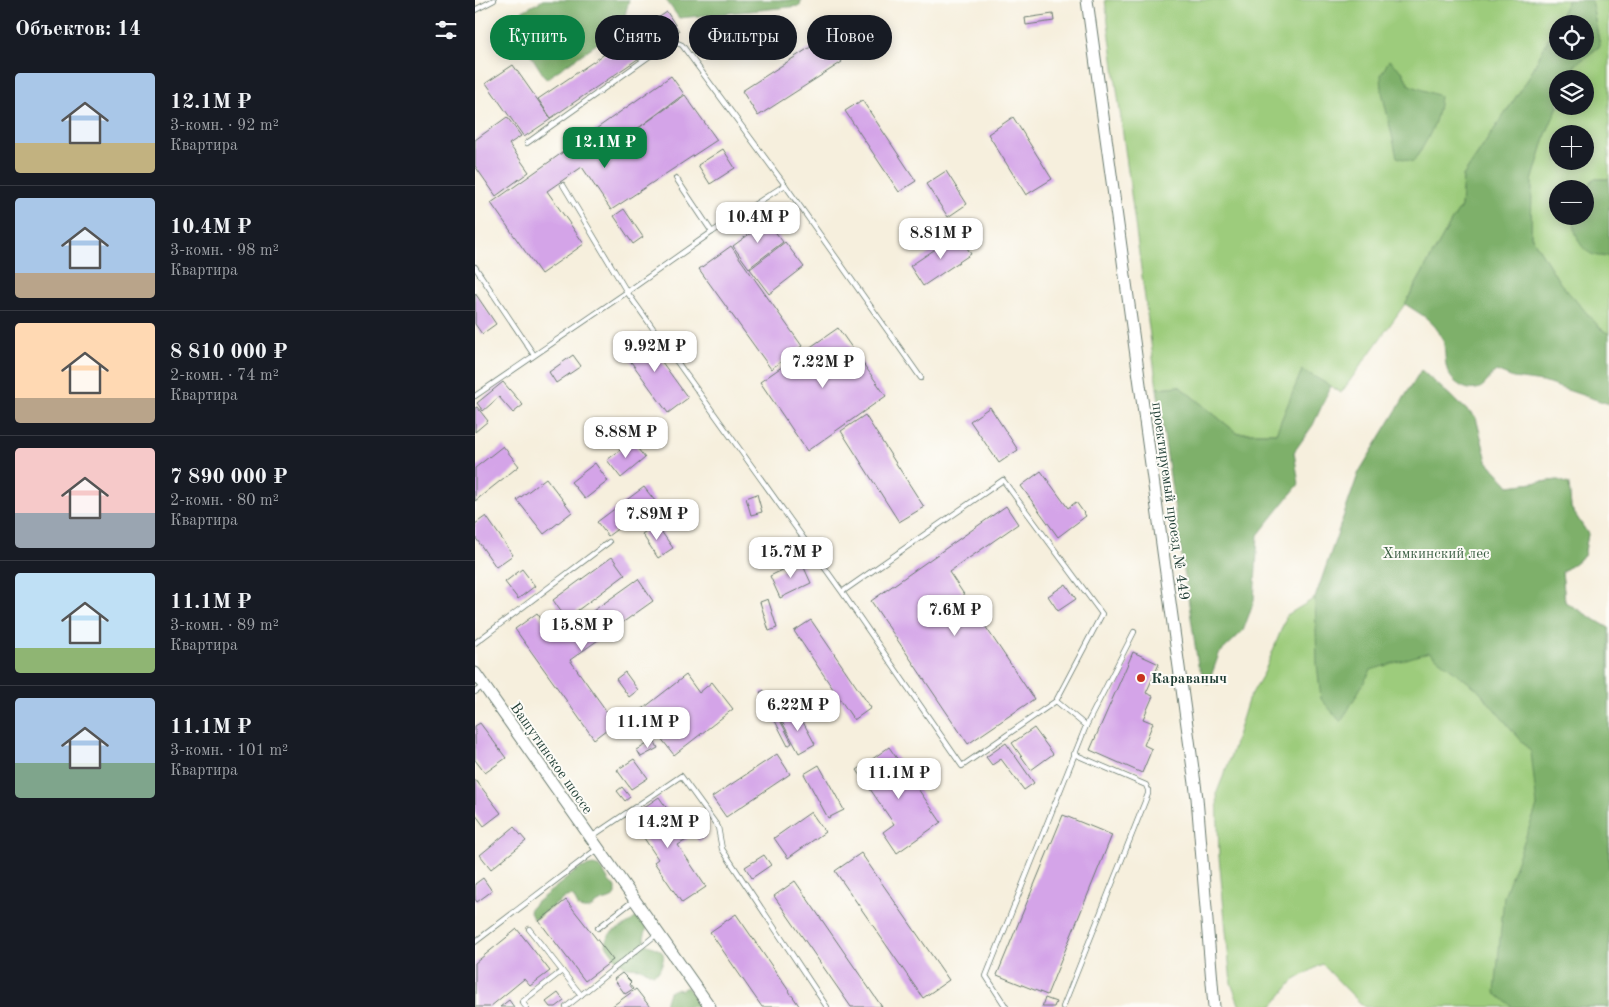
<!DOCTYPE html>
<html lang="ru">
<head>
<meta charset="utf-8">
<style>
  :root { --surface:#171b24; --page:#20242c; --text:#f1f3f6; --muted:#9ea1a6; --line:#363941; --accent:#0b8043 }
  body { margin:0; font-family:"Old Standard TT",serif; background:var(--page); color:var(--text); height:100vh; display:flex; flex-direction:column; font-size:19px; white-space:nowrap }
  * { box-sizing:border-box; margin:0 }
  p { font-size:16px; color:var(--muted) }
  .icon { flex:none; width:28px; height:28px; fill:none; stroke:currentColor; stroke-width:2; stroke-linecap:round; stroke-linejoin:round }
  .map { position:relative; flex:1; overflow:hidden }
  .details { display:flex; flex-direction:column; background:var(--surface); width:475px }
  .details>* { flex:none }
  .guide { position:absolute; left:15px; top:15px; width:475px; height:45px; display:flex; gap:10px }
  .controls { position:absolute; left:1074px; top:15px; display:grid; gap:10px }
  .controls a { display:grid; place-items:center; width:45px; height:45px; border-radius:50%; background:var(--surface); box-shadow:0 2px 12px #0003; font-size:25px }
  .price { position:absolute; translate:-50% -42px; padding:0 11px; border-radius:10px; background:#fff; color:#222; font-size:16px; line-height:32px; filter:drop-shadow(0 1px 2px #0008) }
  .price::after { content:''; position:absolute; left:50%; top:30px; width:15px; height:11px; margin-left:-8px; background:inherit; clip-path:polygon(0 0,100% 0,50% 100%) }
  .price.active { background:var(--accent); color:#fff }
  ul { padding:0; list-style:none }
  li { display:flex; align-items:center; gap:15px; height:125px; padding:0 15px }
  li+li { border-top:1px solid var(--line) }
  li span { display:grid; place-items:center; flex:none; width:140px; height:100px; border-radius:5px; color:#555 }
  li>.icon { margin-inline-start:auto }
  span .icon { width:60px; height:60px; fill:#fffc; stroke-width:1 }
  li b { font-size:21px }
  h2 { display:flex; justify-content:space-between; align-items:center; height:60px; padding:0 15px; font-size:21px }
  .tag { padding:0 18px; border-radius:22px; background:var(--surface); box-shadow:0 2px 12px #0003; font-size:18px; line-height:45px }
  .tag.active { background:var(--accent); color:#fff }
  main { display:flex; flex:1; min-height:0 }
  .map>svg:first-child { display:block }
  .green { fill:#9dcc7b; stroke:#5e8458; fill-rule:evenodd }
  .forest { fill:#7eb06b; stroke:#4e7650; fill-rule:evenodd }
  .building { fill:#d4a4e8 }
  .lines { fill:none; stroke-linecap:round; stroke-linejoin:round }
  .service-casing { stroke:#6a7b6f; stroke-width:6 }
  .tertiary-casing { stroke:#6a7b6f; stroke-width:13 }
  .service { stroke:#fff; stroke-width:4.5 }
  .tertiary { stroke:#fff; stroke-width:11 }
  .poi-dot { fill:#c8321e; stroke:#fdfcf7; stroke-width:2 }
  .labels { text-anchor:middle; stroke-width:4; stroke-linejoin:round; paint-order:stroke }
  .street-label { font-size:15px; fill:#1f3d34; stroke:#fdfcf7 }
  .park-label { font-size:15px; fill:#3e6146; stroke:#fdfcf7 }
  .poi-label { font-size:15px; font-weight:bold; fill:#1f3d34; stroke:#fdfcf7; text-anchor:start }
</style>
</head>
<body>
<main>
<section class="details">
<h2>Объектов: 14<svg class="icon" aria-label="filters" viewBox="0 0 24 24"><path d="M4 7h16M4 17h16"/><circle cx="9" cy="7" r="2"/><circle cx="15" cy="17" r="2"/></svg></h2>
<ul>
<li><span style="background:linear-gradient(#a9c7e8 70%,#c2b280 0)"><svg class="icon" aria-label="home" viewBox="0 0 24 24"><path d="M3 11l9-7 9 7M6 9v11h12V9"/></svg></span><div><b>12.1M ₽</b><p>3-комн. · 92 m²</p><p>Квартира</p></div></li>
<li><span style="background:linear-gradient(#a9c7e8 75%,#b9a48a 0)"><svg class="icon" aria-label="home" viewBox="0 0 24 24"><path d="M3 11l9-7 9 7M6 9v11h12V9"/></svg></span><div><b>10.4M ₽</b><p>3-комн. · 98 m²</p><p>Квартира</p></div></li>
<li><span style="background:linear-gradient(#ffd9b3 75%,#b9a48a 0)"><svg class="icon" aria-label="home" viewBox="0 0 24 24"><path d="M3 11l9-7 9 7M6 9v11h12V9"/></svg></span><div><b>8 810 000 ₽</b><p>2-комн. · 74 m²</p><p>Квартира</p></div></li>
<li><span style="background:linear-gradient(#f6c9c9 65%,#9aa5b1 0)"><svg class="icon" aria-label="home" viewBox="0 0 24 24"><path d="M3 11l9-7 9 7M6 9v11h12V9"/></svg></span><div><b>7 890 000 ₽</b><p>2-комн. · 80 m²</p><p>Квартира</p></div></li>
<li><span style="background:linear-gradient(#bfe0f5 75%,#8fb573 0)"><svg class="icon" aria-label="home" viewBox="0 0 24 24"><path d="M3 11l9-7 9 7M6 9v11h12V9"/></svg></span><div><b>11.1M ₽</b><p>3-комн. · 89 m²</p><p>Квартира</p></div></li>
<li><span style="background:linear-gradient(#a9c7e8 65%,#7fa58c 0)"><svg class="icon" aria-label="home" viewBox="0 0 24 24"><path d="M3 11l9-7 9 7M6 9v11h12V9"/></svg></span><div><b>11.1M ₽</b><p>3-комн. · 101 m²</p><p>Квартира</p></div></li>
</ul>
</section>
<div class="map">
<svg width="1134" height="1007" viewBox="0 0 1134 1007">
  <rect width="100%" height="100%" fill="#fdfcf7"/>
  <filter id="ink" filterUnits="userSpaceOnUse"><feTurbulence type="fractalNoise" baseFrequency=".02" numOctaves="2"/><feDisplacementMap in="SourceGraphic" scale="10" xChannelSelector="R" yChannelSelector="G"/><feConvolveMatrix kernelMatrix="1 2 1 2 8 2 1 2 1" color-interpolation-filters="sRGB"/></filter>
  <filter id="wash" filterUnits="userSpaceOnUse"><feTurbulence type="fractalNoise" baseFrequency=".0096" numOctaves="4" result="noise"/><feDisplacementMap in="SourceGraphic" scale="20" xChannelSelector="R" yChannelSelector="G"/><feGaussianBlur stdDeviation="1.12" result="paint"/><feColorMatrix in="noise" values="0 0 0 0 0 0 0 0 0 0 0 0 0 0 0 0 0 1.4 0 .05"/><feComposite in="paint" operator="in"/></filter>
  <g filter="url(#wash)">
    <rect width="100%" height="100%" fill="#f6efdd"/>
    <g class="green">
      <path d="M630,0H1093L1053,79L988,176L986,207L977,220L930,304L866,393L856,386L827,371L801,433H762L704,386L682,388ZM927,71L934,85L947,149L937,162Z"/>
      <path d="M1116,0H1134V179H1118L1110,192V189H1082V216H1100L1099,223L1128,257L1134,255V334L1126,329L1085,283L1056,236L1057,181L1071,134L1083,106H1110V79H1094L1100,65L1125,46ZM1082,134H1110V161H1082Z"/>
      <polygon points="946,370 1001,418 1012,461 1034,486 1083,480 1094,484 1096,508 1113,534 1109,556 1087,572 1090,602 1134,628 1134,1007 889,1007 847,964 818,981 798,1006 765,1007 756,983 744,857 742,792 754,762 773,700 789,673 812,615 840,598 884,472"/>
    </g>
    <g class="forest">
      <polygon points="68,0 154,0 150,15 143,29 71,79 33,19"/>
      <polygon points="191,0 326,0 325,6 204,18"/>
      <path d="M1093,0H1116L1125,46L1100,65L1094,79H1082L1083,106L1071,134L1057,181L1056,236L1085,283L1126,329L1134,334V404L1068,382L1038,378L1021,371C1015,376 1013,382 1008,386C995,396 975,382 972,369C969,359 971,347 967,338C959,320 945,314 930,304L977,220L986,207L988,176L1053,79ZM1082,24H1110V51H1082Z"/>
      <path d="M914,60L927,71L934,85L965,96C963,123 953,140 938,162L922,157L907,92L906,75Z"/>
      <path d="M1118,179H1134V255C1111,262 1096,237 1100,216H1110V192Z"/>
      <polygon points="827,370 856,386 838,425 819,452 824,484 783,535 779,601 768,631 744,654 733,685 723,665 682,388 704,386 762,433 801,433"/>
      <polygon points="946,370 1001,418 1012,461 1034,486 1083,480 1094,484 1096,508 1113,534 1109,556 1087,572 1090,602 1134,628 1134,1007 1038,1007 1020,993 1029,896 1062,806 1056,752 1002,689 954,652 896,670 866,722 846,699 842,664 840,598 884,472"/>
      <path d="M118,865C129,867 127,870 132,878C134,882 138,885 141,887V895C134,901 130,899 123,903C114,908 115,911 104,908L98,896L91,897L62,918L58,919L54,910L58,905L105,868Z"/>
      <path d="M165,915L173,925L169,937L170,944C189,951 193,951 184,971L178,974L165,968L151,967L142,960L131,945C133,929 140,932 151,925C156,922 159,918 165,915Z"/>
      <polygon points="212,987 228,1007 189,1007 194,992 200,989 206,990"/>
    </g>
    <g id="blocks">
      <g class="building">
        <polygon points="192,12 204,31 76,118 63,99"/>
        <polygon points="578,14 579,21 551,25 550,18"/>
        <polygon points="351,37 367,62 283,116 267,91"/>
        <polygon points="38,65 76,119 49,137 11,83"/>
        <polygon points="196,76 209,94 158,132 210,95 242,140 136,210 107,167 72,191 109,244 66,274 16,203"/>
        <polygon points="387,100 441,181 424,192 370,111"/>
        <polygon points="32,117 46,136 34,144 54,172 21,196 0,166 0,140"/>
        <polygon points="538,117 577,179 551,195 513,134"/>
        <polygon points="248,149 260,168 235,184 223,165"/>
        <polygon points="471,171 492,204 473,217 451,184"/>
        <polygon points="149,209 168,237 158,244 139,216"/>
        <polygon points="292,221 308,242 274,268 258,246"/>
        <polygon points="483,234 496,254 448,286 435,266"/>
        <polygon points="310,242 329,267 294,294 275,269"/>
        <polygon points="256,246 327,346 296,369 224,269"/>
        <polygon points="0,293 21,324 7,334 0,324"/>
        <polygon points="363,328 411,396 332,451 285,382"/>
        <polygon points="166,333 213,398 193,413 146,348"/>
        <polygon points="98,355 106,366 81,383 74,372"/>
        <polygon points="28,382 48,405 38,413 24,397 8,411 2,403"/>
        <polygon points="2,407 13,421 0,432 0,408"/>
        <polygon points="515,407 543,450 524,463 495,421"/>
        <polygon points="390,415 449,507 424,522 366,431"/>
        <polygon points="157,441 170,458 146,478 132,460"/>
        <polygon points="28,446 44,466 0,501 0,468"/>
        <polygon points="120,463 133,481 110,499 96,482"/>
        <polygon points="566,471 593,508 601,502 611,516 583,537 546,486"/>
        <polygon points="71,478 97,512 69,534 42,500"/>
        <polygon points="169,487 180,501 133,536 122,522"/>
        <polygon points="282,494 287,512 276,515 271,498"/>
        <polygon points="531,506 543,524 474,572 559,699 493,744 396,601"/>
        <polygon points="11,516 38,555 21,567 0,537 0,524"/>
        <polygon points="181,524 198,548 183,558 167,534"/>
        <polygon points="305,539 309,546 299,552 295,545"/>
        <polygon points="137,557 150,575 91,619 78,600"/>
        <polygon points="326,561 336,583 305,598 295,576"/>
        <polygon points="47,569 60,586 43,599 30,582"/>
        <polygon points="163,579 178,601 95,660 140,723 119,739 40,629 62,613 80,638"/>
        <polygon points="591,584 601,599 583,611 573,596"/>
        <polygon points="293,599 302,628 294,631 285,602"/>
        <polygon points="336,620 396,708 379,720 319,631"/>
        <polygon points="658,652 684,664 671,693 678,696 668,719 678,723 669,745 677,749 667,773 615,750"/>
        <polygon points="150,672 163,690 154,697 141,679"/>
        <polygon points="211,675 224,693 237,682 258,709 199,755 165,711"/>
        <polygon points="289,690 317,743 313,746 285,692"/>
        <polygon points="322,711 340,744 324,753 306,720"/>
        <polygon points="5,723 31,758 10,773 0,760 0,726"/>
        <polygon points="559,728 578,754 556,770 537,743"/>
        <polygon points="179,740 183,748 166,757 162,750"/>
        <polygon points="531,743 559,783 549,790 526,759 517,765 511,757"/>
        <polygon points="414,747 466,822 422,853 408,832 419,824 382,770"/>
        <polygon points="302,754 315,774 251,817 237,797"/>
        <polygon points="159,759 173,778 156,789 142,770"/>
        <polygon points="344,765 369,810 353,818 329,774"/>
        <polygon points="0,779 26,813 9,826 0,814"/>
        <polygon points="147,787 155,797 150,801 142,791"/>
        <polygon points="184,797 213,839 203,845 231,887 207,903 179,862 183,859 155,817"/>
        <polygon points="336,812 350,832 313,858 299,838"/>
        <polygon points="588,815 637,835 572,995 522,975"/>
        <polygon points="39,827 51,841 16,869 5,855"/>
        <polygon points="226,830 231,837 224,842 219,835"/>
        <polygon points="386,853 474,980 448,998 360,871"/>
        <polygon points="289,855 296,865 277,878 270,867"/>
        <polygon points="8,878 17,891 2,902 0,899 0,884"/>
        <polygon points="320,881 407,1007 376,1007 299,896"/>
        <polygon points="91,900 138,960 110,981 64,921"/>
        <polygon points="261,914 325,1007 287,1007 235,932"/>
        <polygon points="42,929 75,971 55,986 49,979 15,1007 0,1007 0,963"/>
        <polygon points="147,973 156,982 154,984 158,989 150,994 139,979"/>
        <polygon points="161,989 175,1007 136,1007"/>
        <polygon points="83,993 89,1001 81,1007 75,1007 71,1002"/>
        <polygon points="570,998 581,1002 579,1007 567,1007"/>
        <polygon points="34,1000 39,1007 25,1007"/>
      </g>
    </g>
  </g>
  <g filter="url(#ink)">
    <use href="#blocks" fill-opacity="0" stroke="#6a7b6f" stroke-width="1"/>
    <g class="lines">
      <g class="service-casing">
        <g id="service">
          <polyline points="0,10 19,0"/>
          <polyline points="52,143 193,43 200,42 207,45 310,185 446,378"/>
          <polyline points="201,178 237,232"/>
          <polyline points="88,185 152,292 237,232 310,185"/>
          <polyline points="0,267 59,355"/>
          <polyline points="0,396 152,292 367,592 487,766 581,701 627,614 528,480 367,592"/>
          <polyline points="0,643 134,542"/>
          <polyline points="0,692 8,686"/>
          <polyline points="581,701 611,726 659,632"/>
          <polyline points="116,837 206,776 243,827 247,849 352,1007"/>
          <polyline points="123,928 158,901"/>
          <polyline points="54,929 106,995"/>
          <polyline points="0,942 122,849"/>
          <polyline points="51,1007 47,1002 87,971"/>
          <polyline points="91,1007 182,934"/>
          <polyline points="531,1007 511,976 611,726"/>
          <polyline points="588,1007 673,794 673,790 671,785 599,754"/>
        </g>
      </g>
      <g class="tertiary-casing">
        <g id="tertiary">
          <polyline points="612,0 722,798 739,1007"/>
          <polyline points="0,673 235,1007"/>
        </g>
      </g>
      <use href="#service" class="service"/>
      <use href="#tertiary" class="tertiary"/>
    </g>
  </g>
  <circle class="poi-dot" cx="666" cy="678" r="5"/>
  <g class="labels">
    <g class="street-label">
      <text transform="translate(696 501) rotate(82)" y="5">проектируемый проезд № 449</text>
      <text transform="translate(77 758) rotate(55)" y="5">Вашутинское шоссе</text>
    </g>
    <g class="park-label">
      <text x="961" y="558">Химкинский лес</text>
    </g>
    <g class="poi-label">
      <text x="676" y="683">Караваныч</text>
    </g>
  </g>
</svg>
<div class="controls">
<a><svg class="icon" aria-label="locate" viewBox="0 0 24 24"><circle cx="12" cy="12" r="6"/><path d="M12 2v4M12 18v4M2 12h4M18 12h4"/></svg></a>
<a><svg class="icon" aria-label="layers" viewBox="0 0 24 24"><path d="M12 4l9 5-9 5-9-5zM3 14l9 5 9-5"/></svg></a>
<a>+</a>
<a>−</a>
</div>
<b class="price active" style="left:130px;top:169px">12.1M ₽</b>
<b class="price" style="left:283px;top:244px">10.4M ₽</b>
<b class="price" style="left:466px;top:260px">8.81M ₽</b>
<b class="price" style="left:180px;top:373px">9.92M ₽</b>
<b class="price" style="left:348px;top:389px">7.22M ₽</b>
<b class="price" style="left:151px;top:459px">8.88M ₽</b>
<b class="price" style="left:182px;top:541px">7.89M ₽</b>
<b class="price" style="left:316px;top:579px">15.7M ₽</b>
<b class="price" style="left:480px;top:637px">7.6M ₽</b>
<b class="price" style="left:107px;top:652px">15.8M ₽</b>
<b class="price" style="left:323px;top:732px">6.22M ₽</b>
<b class="price" style="left:173px;top:749px">11.1M ₽</b>
<b class="price" style="left:424px;top:800px">11.1M ₽</b>
<b class="price" style="left:193px;top:849px">14.2M ₽</b>
<div class="guide">
<a class="tag active">Купить</a>
<a class="tag">Снять</a>
<a class="tag">Фильтры</a>
<a class="tag">Новое</a>
</div>
</div>
</main>
</body>
</html>
